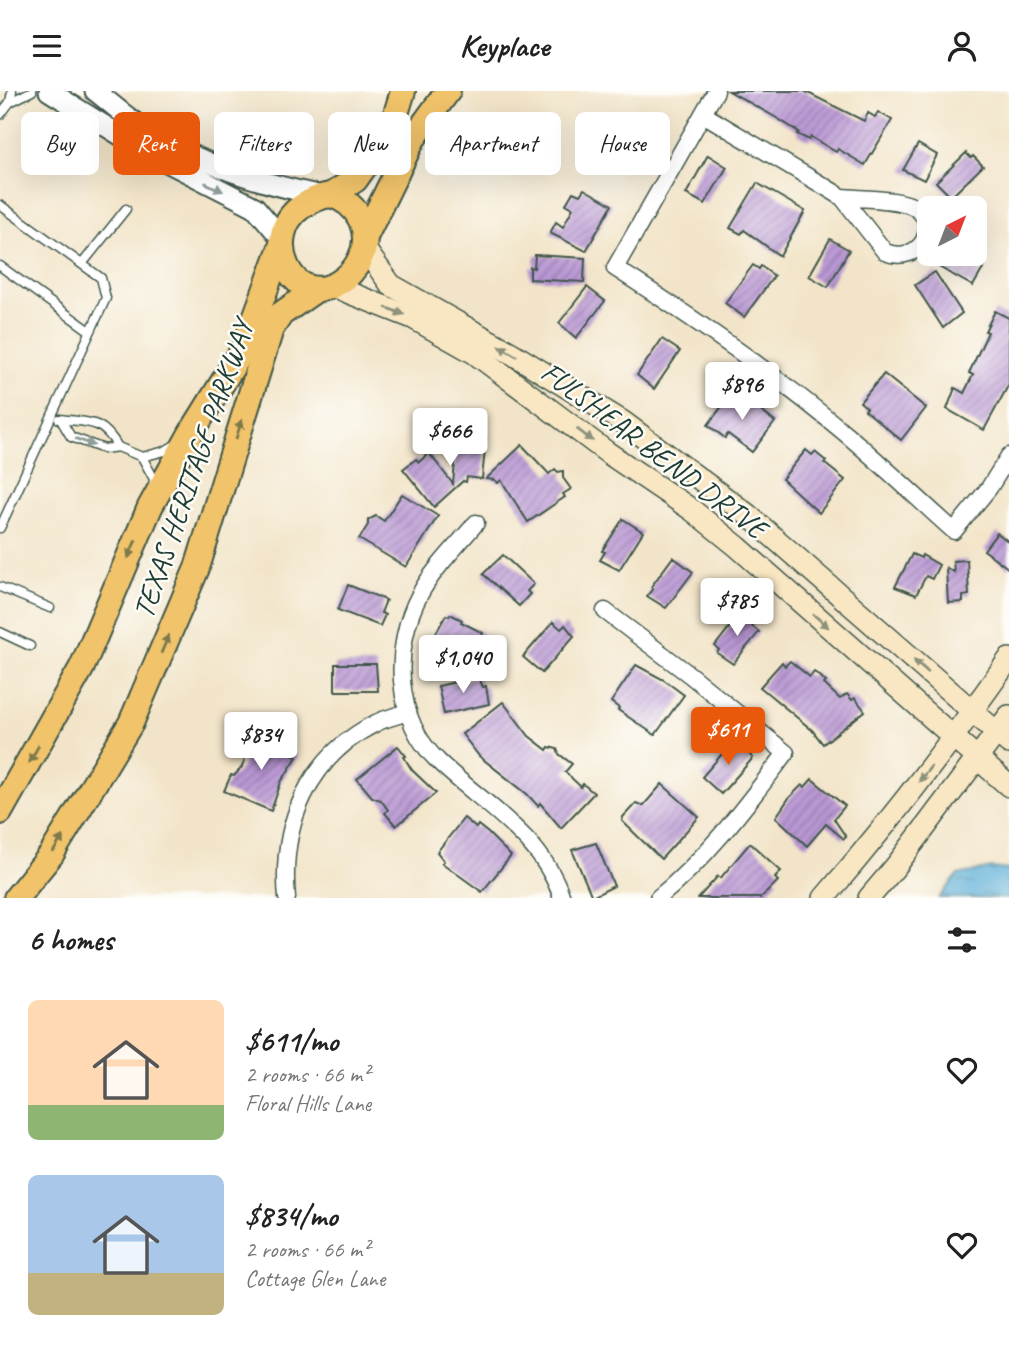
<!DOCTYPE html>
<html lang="en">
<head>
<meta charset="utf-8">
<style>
  :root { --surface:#fff; --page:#f6f6f6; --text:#222; --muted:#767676; --accent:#ea580c }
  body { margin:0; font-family:Caveat,sans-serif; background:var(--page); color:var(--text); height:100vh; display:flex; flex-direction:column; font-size:26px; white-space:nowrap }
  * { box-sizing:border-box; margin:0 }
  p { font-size:23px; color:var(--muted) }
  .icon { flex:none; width:38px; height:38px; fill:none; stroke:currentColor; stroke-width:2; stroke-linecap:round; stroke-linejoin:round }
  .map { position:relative; height:807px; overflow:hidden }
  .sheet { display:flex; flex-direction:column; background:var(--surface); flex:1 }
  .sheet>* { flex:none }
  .top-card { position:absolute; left:21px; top:21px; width:968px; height:63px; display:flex; gap:14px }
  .needle { width:46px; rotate:42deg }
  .buttons { position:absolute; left:917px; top:105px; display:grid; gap:14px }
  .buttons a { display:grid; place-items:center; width:70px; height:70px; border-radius:10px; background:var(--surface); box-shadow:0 7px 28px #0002; font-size:35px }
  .price { position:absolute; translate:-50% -60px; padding:0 16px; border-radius:7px; background:#fff; color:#222; font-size:23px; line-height:46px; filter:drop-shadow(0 2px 4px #0008) }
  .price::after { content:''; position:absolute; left:50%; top:42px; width:21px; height:16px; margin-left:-10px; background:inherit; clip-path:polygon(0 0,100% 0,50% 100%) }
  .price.on { background:var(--accent); color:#fff }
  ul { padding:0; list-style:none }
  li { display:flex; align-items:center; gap:21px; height:175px; padding:0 28px }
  li span { display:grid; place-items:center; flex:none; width:196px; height:140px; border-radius:10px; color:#555 }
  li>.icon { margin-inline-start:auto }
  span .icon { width:84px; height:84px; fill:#fffc; stroke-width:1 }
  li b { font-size:30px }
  h2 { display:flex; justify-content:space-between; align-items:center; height:84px; padding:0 28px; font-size:30px }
  .chip { padding:0 24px; border-radius:10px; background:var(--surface); box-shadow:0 7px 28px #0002; font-size:24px; line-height:63px }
  .chip.on { background:var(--accent); color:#fff }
  header { display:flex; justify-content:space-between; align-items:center; height:91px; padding:0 28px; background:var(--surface); font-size:32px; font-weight:600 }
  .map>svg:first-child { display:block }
  .water { fill:url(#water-ripples); stroke:#3e7686; stroke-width:2 }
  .building { fill:url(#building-hatch) }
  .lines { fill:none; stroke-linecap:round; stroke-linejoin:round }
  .service-casing { stroke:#3f564a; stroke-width:11 }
  .minor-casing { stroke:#3f564a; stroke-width:19 }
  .tertiary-casing { stroke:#3f564a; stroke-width:23 }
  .secondary-casing { stroke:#3f564a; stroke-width:24 }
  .primary-casing { stroke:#3f564a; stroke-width:28 }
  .service { stroke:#fff; stroke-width:8 }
  .minor { stroke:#fff; stroke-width:16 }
  .tertiary { stroke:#fff; stroke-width:19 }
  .secondary { stroke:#f9e7c3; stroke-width:21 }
  .primary { stroke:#f1c36a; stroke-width:24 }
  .oneway { fill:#8f9e9a }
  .oneway2 { fill:#8c927c }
  .oneway3 { fill:#7d794c }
  .labels { text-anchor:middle; stroke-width:5; stroke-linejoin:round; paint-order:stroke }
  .street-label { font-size:30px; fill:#1f3d34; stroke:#fdfcf7 }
</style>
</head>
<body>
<header><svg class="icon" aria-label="menu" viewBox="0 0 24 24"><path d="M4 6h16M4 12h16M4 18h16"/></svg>Keyplace<svg class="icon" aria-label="person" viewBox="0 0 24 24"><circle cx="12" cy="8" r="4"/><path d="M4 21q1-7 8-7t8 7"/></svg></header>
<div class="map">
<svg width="1009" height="807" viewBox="0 0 1009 807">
  <defs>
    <pattern id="water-ripples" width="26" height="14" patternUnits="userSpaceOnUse" patternTransform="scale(1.75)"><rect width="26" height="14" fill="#5cafd8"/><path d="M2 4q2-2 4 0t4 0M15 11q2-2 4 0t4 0" fill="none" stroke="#4b90b0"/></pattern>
    <pattern id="building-hatch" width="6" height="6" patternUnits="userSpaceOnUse" patternTransform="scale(1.75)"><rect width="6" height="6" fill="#b997d4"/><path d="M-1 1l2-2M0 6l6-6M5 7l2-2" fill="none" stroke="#967cad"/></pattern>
  </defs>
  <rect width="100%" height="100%" fill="#fdfcf7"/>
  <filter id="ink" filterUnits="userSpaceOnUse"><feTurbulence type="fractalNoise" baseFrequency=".0143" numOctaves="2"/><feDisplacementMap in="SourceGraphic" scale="14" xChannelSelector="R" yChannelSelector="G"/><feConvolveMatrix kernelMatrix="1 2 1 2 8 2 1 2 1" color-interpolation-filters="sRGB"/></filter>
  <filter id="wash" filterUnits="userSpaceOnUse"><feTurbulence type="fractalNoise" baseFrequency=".00686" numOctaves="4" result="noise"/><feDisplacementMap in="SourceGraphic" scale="28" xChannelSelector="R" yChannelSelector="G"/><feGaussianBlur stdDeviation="1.57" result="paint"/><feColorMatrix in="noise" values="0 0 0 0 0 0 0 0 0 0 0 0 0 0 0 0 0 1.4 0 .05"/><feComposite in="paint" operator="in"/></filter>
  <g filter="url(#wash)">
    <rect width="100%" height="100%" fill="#f2e4c8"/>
    <polygon class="water" points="992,777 1009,779 1009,807 939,807 958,784"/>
    <g id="blocks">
      <g class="building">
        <polygon points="729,0 804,0 864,30 868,22 875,26 878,21 892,29 865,74 838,58 836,61 811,46 809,49 797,43 799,41 775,26"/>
        <polygon points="918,53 937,64 924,89 903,79"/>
        <polygon points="966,62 971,67 973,65 983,75 951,106 936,91"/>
        <polygon points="708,64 727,76 705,113 686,103"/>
        <polygon points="757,92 805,120 780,165 744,139 741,143 730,137"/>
        <polygon points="584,98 612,114 586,160 550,142 556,131 563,136 573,117 566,113 573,101 580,104"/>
        <polygon points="830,148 849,159 828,196 809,185"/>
        <polygon points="946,163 960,163 984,176 973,195 939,176"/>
        <polygon points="535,164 585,167 584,191 530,188 530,176 534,177"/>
        <polygon points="753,174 759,178 761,175 774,185 744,226 725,212"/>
        <polygon points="935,181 962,222 943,237 915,194"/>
        <polygon points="587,196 605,210 576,247 559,232"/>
        <polygon points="995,220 1009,227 1009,293 984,339 947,318 955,297 964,302 973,284 969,282 988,241 985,240"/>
        <polygon points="662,248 680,260 654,298 637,284"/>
        <polygon points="884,283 926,317 901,349 865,319 867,317 860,311"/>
        <polygon points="734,299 775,331 752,361 728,343 725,347 708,334"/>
        <polygon points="458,340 483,342 486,347 482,388 467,386 466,391 463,390 434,416 403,378 416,368 419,371 429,362 453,393"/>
        <polygon points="522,354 549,383 555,378 558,381 563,380 563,387 571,398 563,403 565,406 528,431 501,389 498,392 495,389 486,388"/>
        <polygon points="806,359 812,364 815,361 826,370 824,372 845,389 819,422 782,388"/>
        <polygon points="402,403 438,425 406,476 359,448 368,434 368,429 376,425 384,430"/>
        <polygon points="623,428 643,441 619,479 600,469 605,461 602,460"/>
        <polygon points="997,442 1009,451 1009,478 984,459"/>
        <polygon points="912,463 921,467 922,464 939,474 932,488 926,485 916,504 895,496"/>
        <polygon points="503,464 534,493 527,500 530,503 519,515 483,483"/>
        <polygon points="673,466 693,481 666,517 647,505 653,497 651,496"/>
        <polygon points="967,469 969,504 963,505 963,511 948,512 946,477 954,481 953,470"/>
        <polygon points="348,494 386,509 381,522 385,524 380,535 338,519"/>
        <polygon points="743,519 756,529 752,535 759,541 733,573 717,562 719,559 715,555"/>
        <polygon points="450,523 462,529 461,531 483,542 481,548 484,550 477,569 435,550 436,548 433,547 446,524 449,525"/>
        <polygon points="553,531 561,538 565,534 574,545 542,582 523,566"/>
        <polygon points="790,570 810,586 814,581 820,585 826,591 824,593 840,608 847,603 852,609 855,607 865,620 823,653 812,639 760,596 782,571 785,575"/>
        <polygon points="335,573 376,573 378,600 335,600"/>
        <polygon points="636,574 664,589 684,604 655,644 618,619 619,617 611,611"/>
        <polygon points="478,586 483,596 486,595 489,613 444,623 438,595"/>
        <polygon points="503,611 529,645 547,659 549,656 557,658 559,663 572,673 565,681 581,696 583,693 594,702 561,737 540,712 538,715 527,703 479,665 462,643"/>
        <polygon points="263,642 297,666 281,691 271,720 224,700 231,684 234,685 242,676 246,664 242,661 253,646 258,649"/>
        <polygon points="735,648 753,667 721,703 702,686"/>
        <polygon points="398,655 406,665 404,666 412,679 436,702 396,735 385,722 388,719 381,709 372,706 357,688"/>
        <polygon points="812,688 845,715 834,728 846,746 844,748 826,733 807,755 776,726 789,707 802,694 805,696"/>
        <polygon points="662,693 699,726 661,768 622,730 623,726 636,712 643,715"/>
        <polygon points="464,727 476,737 478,734 488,742 511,765 482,801 442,772 444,770 437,761"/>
        <polygon points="596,752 614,795 592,806 572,759"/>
        <polygon points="750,752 781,780 775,787 778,790 767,801 760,807 698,807 718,785 721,787 723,784"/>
      </g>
    </g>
  </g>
  <g filter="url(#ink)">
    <use href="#blocks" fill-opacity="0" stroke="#3f564a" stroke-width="2"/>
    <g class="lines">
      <g class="service-casing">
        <g id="service">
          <polyline points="12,0 10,11 32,0"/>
          <polyline points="0,24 10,11"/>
          <polyline points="0,114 101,187 106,207 0,437"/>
          <polyline points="82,173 126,118"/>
          <polyline points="0,175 90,240"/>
          <path d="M59,328C89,332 101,327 118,356"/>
          <polyline points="61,329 71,346 104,358 118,356 142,366 165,360 175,354"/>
          <polyline points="142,366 154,388 153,395"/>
          <polyline points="0,496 50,517"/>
          <polyline points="0,541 30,555"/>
        </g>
      </g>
      <g class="minor-casing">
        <g id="minor">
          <path d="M716,0L615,177C695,228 774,282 846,343C883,374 918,408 954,440L989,397L1009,365"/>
          <path d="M703,23L842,106L885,161C920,175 943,133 914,116C898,107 860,108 842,106"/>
          <path d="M476,432C457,455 434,477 420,503C392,555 394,629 439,671C484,714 542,745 562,807"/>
          <path d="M605,520L690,584L786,662C747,713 708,766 658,807"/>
          <path d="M287,807C280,734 308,666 376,632C386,627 397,625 407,621"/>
        </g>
      </g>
      <g class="tertiary-casing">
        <g id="tertiary">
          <polyline points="49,0 147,61 255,116 282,148"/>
          <path d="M95,0C112,13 128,28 146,39C200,74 260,92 322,105"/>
        </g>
      </g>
      <g class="secondary-casing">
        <g id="secondary">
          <polyline points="364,157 391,194 513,263 623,331 748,424 1009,652"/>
          <polyline points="332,195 413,227 473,261 608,362 692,419 738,456 1009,695"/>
          <path d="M824,807C890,731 951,651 1009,568"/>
          <polyline points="869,807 896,775 1009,625"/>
        </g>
      </g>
      <g class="primary-casing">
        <g id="primary">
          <path d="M331,104C359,112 373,142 360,168C355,179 348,186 338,192C291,219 260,145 301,116C310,110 320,105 331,104Z"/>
          <polyline points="331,104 355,89 391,39 403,0"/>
          <polyline points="365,146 413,48 448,0"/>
          <polyline points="0,721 82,576 150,416 190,344 244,257 281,156"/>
          <polyline points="16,807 51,764 131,632 197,477 271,238 281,223 317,198"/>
        </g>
      </g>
      <use href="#service" class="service"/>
      <use href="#minor" class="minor"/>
      <use href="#tertiary" class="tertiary"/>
      <use href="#secondary" class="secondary"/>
      <use href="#primary" class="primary"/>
    </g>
    <defs><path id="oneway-solid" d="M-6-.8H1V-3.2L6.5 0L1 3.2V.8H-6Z" transform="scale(1.75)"/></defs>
    <g class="oneway">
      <use href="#oneway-solid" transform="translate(214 96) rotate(26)"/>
      <use href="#oneway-solid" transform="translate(85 351) rotate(20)"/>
    </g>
    <g class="oneway2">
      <use href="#oneway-solid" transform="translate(395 220) rotate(21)"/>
      <use href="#oneway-solid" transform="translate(508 260) rotate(-149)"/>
      <use href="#oneway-solid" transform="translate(585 344) rotate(37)"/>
      <use href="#oneway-solid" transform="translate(821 530) rotate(41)"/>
      <use href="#oneway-solid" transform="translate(921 575) rotate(-139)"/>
      <use href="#oneway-solid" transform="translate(925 683) rotate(128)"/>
    </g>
    <g class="oneway3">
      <use href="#oneway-solid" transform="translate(239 338) rotate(-73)"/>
      <use href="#oneway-solid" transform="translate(132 458) rotate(113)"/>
      <use href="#oneway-solid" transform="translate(165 553) rotate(-67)"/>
      <use href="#oneway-solid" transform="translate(34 663) rotate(119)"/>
      <use href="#oneway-solid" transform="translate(58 753) rotate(-59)"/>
    </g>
  </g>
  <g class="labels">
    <g class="street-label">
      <text transform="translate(654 359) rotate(37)" y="10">FULSHEAR BEND DRIVE</text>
      <text transform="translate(193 378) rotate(-71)" y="10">TEXAS HERITAGE PARKWAY</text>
    </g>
  </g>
</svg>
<div class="buttons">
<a><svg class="needle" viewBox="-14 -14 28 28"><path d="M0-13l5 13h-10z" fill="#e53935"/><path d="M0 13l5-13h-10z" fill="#767676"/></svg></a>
</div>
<b class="price" style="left:742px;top:331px">$896</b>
<b class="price" style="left:450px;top:377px">$666</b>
<b class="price" style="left:737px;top:547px">$785</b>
<b class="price" style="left:463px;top:604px">$1,040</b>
<b class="price on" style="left:728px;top:676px">$611</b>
<b class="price" style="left:261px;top:681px">$834</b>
<div class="top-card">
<a class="chip">Buy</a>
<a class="chip on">Rent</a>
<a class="chip">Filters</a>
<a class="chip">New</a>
<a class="chip">Apartment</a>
<a class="chip">House</a>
</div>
</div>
<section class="sheet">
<h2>6 homes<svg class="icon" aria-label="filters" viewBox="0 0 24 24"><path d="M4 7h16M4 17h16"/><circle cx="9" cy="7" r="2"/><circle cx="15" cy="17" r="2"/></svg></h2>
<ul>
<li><span style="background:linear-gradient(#ffd9b3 75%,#8fb573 0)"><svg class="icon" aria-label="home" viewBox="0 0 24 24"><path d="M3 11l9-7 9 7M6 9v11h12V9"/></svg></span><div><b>$611/mo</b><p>2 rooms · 66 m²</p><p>Floral Hills Lane</p></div><svg class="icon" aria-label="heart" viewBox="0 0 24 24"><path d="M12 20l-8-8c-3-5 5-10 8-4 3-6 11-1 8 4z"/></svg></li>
<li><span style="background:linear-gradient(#a9c7e8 70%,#c2b280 0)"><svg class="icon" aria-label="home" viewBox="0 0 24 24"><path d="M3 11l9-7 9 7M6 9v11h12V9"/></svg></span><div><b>$834/mo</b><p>2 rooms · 66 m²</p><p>Cottage Glen Lane</p></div><svg class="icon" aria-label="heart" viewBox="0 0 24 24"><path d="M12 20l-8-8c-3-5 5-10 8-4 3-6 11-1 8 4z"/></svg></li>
</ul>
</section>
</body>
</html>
